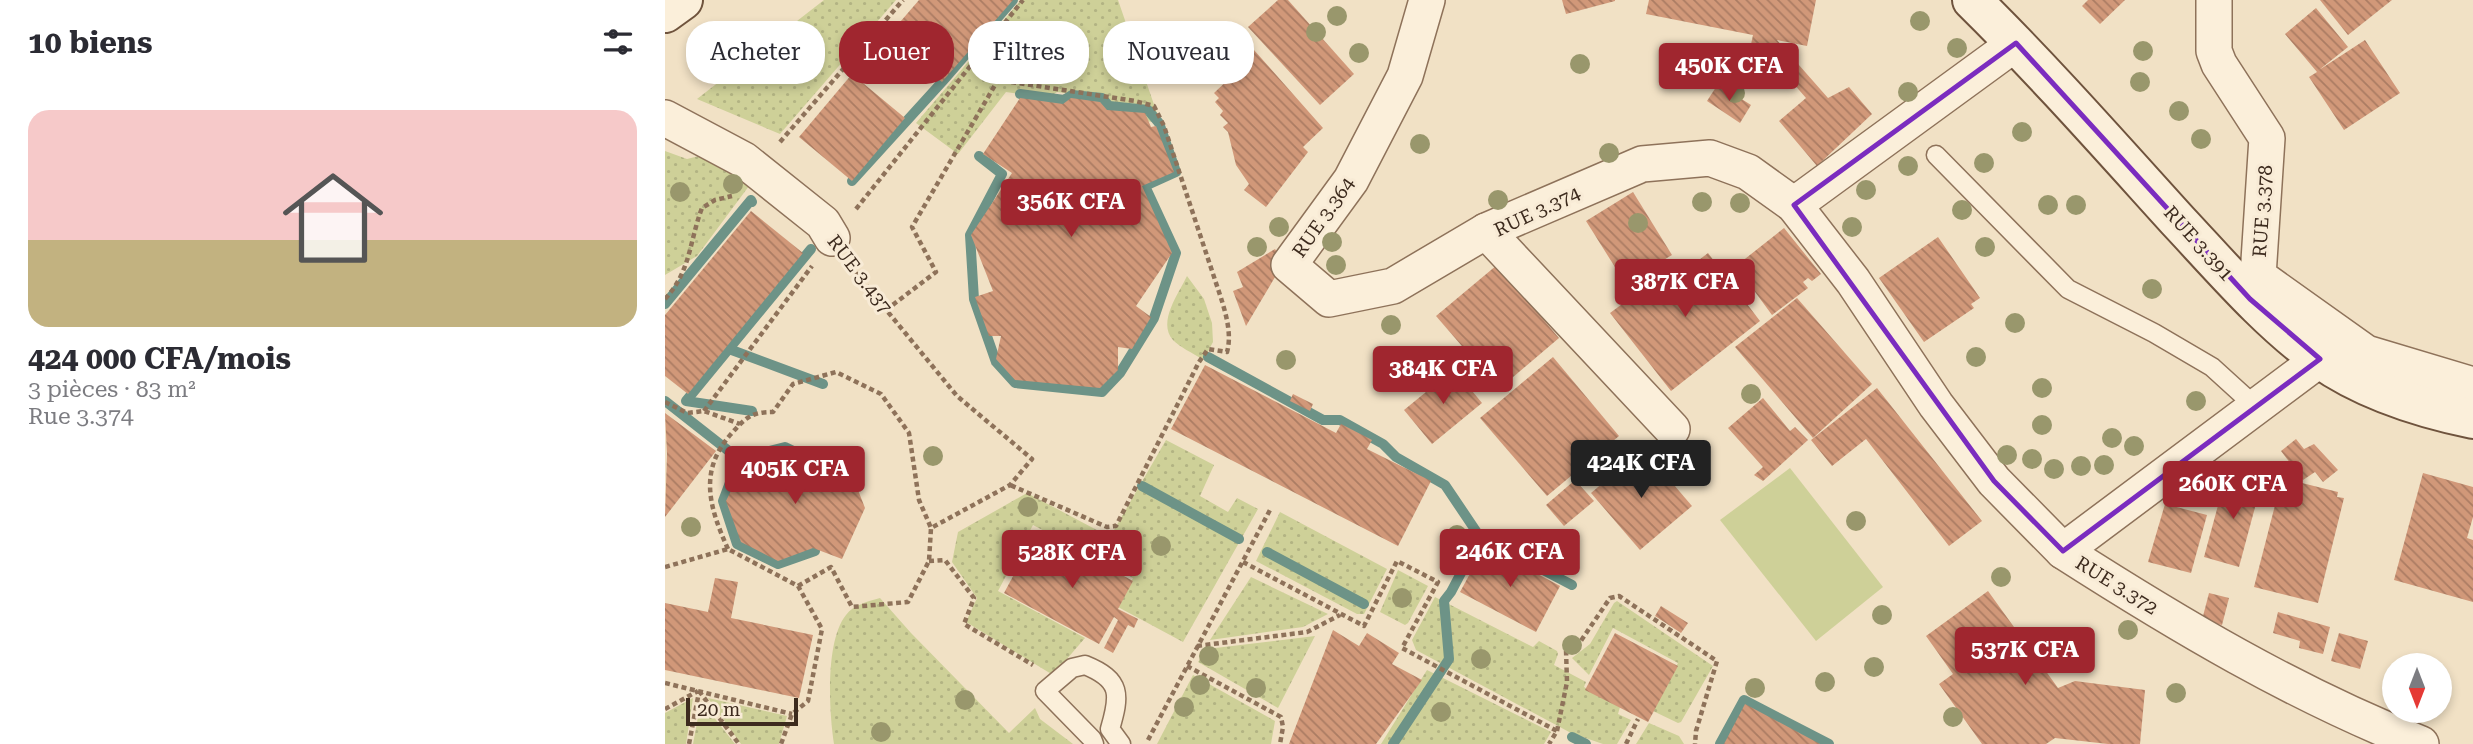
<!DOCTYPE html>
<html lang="fr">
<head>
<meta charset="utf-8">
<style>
  :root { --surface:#fff; --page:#f7f7f7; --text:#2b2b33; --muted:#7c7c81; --line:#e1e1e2; --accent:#a0262f }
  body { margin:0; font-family:"Roboto Serif",serif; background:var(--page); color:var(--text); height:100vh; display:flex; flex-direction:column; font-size:26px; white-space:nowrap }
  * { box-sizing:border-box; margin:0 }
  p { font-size:23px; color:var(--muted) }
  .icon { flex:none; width:38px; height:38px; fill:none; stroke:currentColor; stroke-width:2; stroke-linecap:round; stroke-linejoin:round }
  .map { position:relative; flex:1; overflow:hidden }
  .panel { display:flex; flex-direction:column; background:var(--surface); width:665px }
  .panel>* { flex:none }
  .guide { position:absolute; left:21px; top:21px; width:665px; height:63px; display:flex; gap:14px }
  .needle { width:46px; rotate:180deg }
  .controls { position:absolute; left:1717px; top:653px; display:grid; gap:14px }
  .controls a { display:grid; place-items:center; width:70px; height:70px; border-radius:50%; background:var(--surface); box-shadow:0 4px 10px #0003; font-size:35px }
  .scale { position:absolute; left:21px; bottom:18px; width:112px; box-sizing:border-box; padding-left:7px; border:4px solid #3d2b1e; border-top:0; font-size:19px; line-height:24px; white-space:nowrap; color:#3d2b1e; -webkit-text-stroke:5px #f8ebd6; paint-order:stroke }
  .price { position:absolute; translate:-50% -60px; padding:0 16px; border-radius:7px; background:var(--accent); color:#fff; font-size:23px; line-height:46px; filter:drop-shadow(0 2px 4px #0008) }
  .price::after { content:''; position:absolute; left:50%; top:42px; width:21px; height:16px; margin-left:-10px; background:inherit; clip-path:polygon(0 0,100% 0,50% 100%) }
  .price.current { background:#222; color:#fff }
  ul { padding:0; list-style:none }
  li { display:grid; align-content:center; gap:14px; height:371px; padding:0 28px }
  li+li { border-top:2px solid var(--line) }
  li span { display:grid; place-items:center; height:217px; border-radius:21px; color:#555 }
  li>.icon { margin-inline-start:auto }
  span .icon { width:126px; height:126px; fill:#fffc; stroke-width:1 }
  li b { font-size:30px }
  h2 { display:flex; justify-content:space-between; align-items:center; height:84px; padding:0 28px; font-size:30px }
  .pill { padding:0 24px; border-radius:28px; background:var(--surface); box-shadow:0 4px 10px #0003; font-size:24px; line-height:63px }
  .pill.current { background:var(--accent); color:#fff }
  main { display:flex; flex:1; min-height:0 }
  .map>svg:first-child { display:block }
  .grass { fill:url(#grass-dots) }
  .pitch { fill:#ced098 }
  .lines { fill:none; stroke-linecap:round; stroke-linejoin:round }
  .stream { stroke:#6d9387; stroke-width:10 }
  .building { fill:url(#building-back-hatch) }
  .lane-casing { stroke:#8e725a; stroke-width:21 }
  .street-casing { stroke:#8e725a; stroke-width:38 }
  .secondary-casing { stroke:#6f533d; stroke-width:42 }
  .path { stroke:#8e725a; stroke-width:4.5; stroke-dasharray:5 3.5; stroke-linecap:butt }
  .lane { stroke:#fbefda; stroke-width:18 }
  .street { stroke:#fbefda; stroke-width:35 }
  .secondary { stroke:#fbefda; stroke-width:38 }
  .tree { fill:#99976c }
  .marked { fill:none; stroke:#7b2cbf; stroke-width:5; stroke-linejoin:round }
  .labels { text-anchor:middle; stroke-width:6; stroke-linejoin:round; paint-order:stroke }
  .street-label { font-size:19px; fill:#3d2b1e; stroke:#f8ebd6 }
</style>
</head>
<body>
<main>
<section class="panel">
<h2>10 biens<svg class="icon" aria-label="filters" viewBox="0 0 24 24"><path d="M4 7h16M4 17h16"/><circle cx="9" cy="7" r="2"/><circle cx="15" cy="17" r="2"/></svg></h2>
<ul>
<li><span style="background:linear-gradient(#f6c9c9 60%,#c2b280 0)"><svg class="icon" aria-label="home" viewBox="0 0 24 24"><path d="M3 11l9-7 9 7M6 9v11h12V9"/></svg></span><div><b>424 000 CFA/mois</b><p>3 pièces · 83 m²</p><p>Rue 3.374</p></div></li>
</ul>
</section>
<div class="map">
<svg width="1808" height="744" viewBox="0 0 1808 744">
  <defs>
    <pattern id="grass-dots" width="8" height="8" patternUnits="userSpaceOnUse" patternTransform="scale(1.75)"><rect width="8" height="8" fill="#ced098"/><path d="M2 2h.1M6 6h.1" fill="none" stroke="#b2b383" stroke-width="1.8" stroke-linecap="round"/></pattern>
    <pattern id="building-back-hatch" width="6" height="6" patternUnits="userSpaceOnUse" patternTransform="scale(1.75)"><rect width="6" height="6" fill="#d19879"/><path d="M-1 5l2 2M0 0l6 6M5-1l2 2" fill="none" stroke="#ab7c63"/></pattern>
  </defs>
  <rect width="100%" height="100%" fill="#f1e1c5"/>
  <g class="grass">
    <polygon points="159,0 231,0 115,134 32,99"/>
    <polygon points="356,0 453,0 495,122 474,121 468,108 429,104 422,96 392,92 383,98 341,92 293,154 251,123"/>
    <polygon points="0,151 22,159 38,155 65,157 84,186 32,256 0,275"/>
    <path d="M522,276L539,299L547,323L548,342L540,357L537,359C529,354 513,346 508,340C492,322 514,293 522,276Z"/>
    <polygon points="501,440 549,465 535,496 563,512 572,498 593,509 518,642 453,607 468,578 368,525 333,591 420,638 388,675 301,622 312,598 287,562 293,532 362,493 445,537"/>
    <polygon points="615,512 722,569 699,614 692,614 591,561"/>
    <polygon points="733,570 763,586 743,623 740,625 715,612"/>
    <polygon points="586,577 663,614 638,627 545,640"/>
    <polygon points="770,597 868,647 874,641 892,651 893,654 889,665 921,682 919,687 955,707 953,714 966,720 952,744 938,744 906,733 751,650 747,640"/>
    <path d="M215,598L246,633L344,733L370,708L375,719L408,744H169C164,712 160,641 181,615C188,605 204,601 215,598Z"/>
    <polygon points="952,601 1048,666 1016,722 1013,723 988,711 1013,663 948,628 924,675 907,658 925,644 949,603"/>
    <polygon points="650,636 613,708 533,662 542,649"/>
    <polygon points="762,670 886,732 879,744 716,744"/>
    <polygon points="528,675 610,721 606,744 492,744"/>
    <polygon points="28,698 21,744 0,744 0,713"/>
    <polygon points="43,698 122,716 114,744 76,744"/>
    <polygon points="36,701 70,744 28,744"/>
    <polygon points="984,723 1014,736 1019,744 971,744"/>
  </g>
  <polygon class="pitch" points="1125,468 1218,587 1151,641 1055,520"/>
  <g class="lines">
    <g class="stream">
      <polyline points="314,156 337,174 305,235 309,299 331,362 350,383 437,392 455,373 489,318 511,253 480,186 511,172 494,123 483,110 444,106 437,98 407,95 399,100 355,94"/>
      <polyline points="187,181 277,82 348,0"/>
      <polyline points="0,304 86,200 87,202"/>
      <polyline points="64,349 158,384"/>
      <polyline points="543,357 658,420 675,420 718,444 731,457 780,485 815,537 907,585"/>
      <polyline points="0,401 74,459"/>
      <polyline points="87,411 21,401 146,249"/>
      <polyline points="477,486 574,539"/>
      <polyline points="150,551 113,564 72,544 58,501 74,459 120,447 159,466"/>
      <polyline points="602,552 699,604"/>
      <polyline points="907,737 921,744"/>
      <polyline points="728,744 784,659 779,601 786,592 815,537"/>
      <polyline points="1055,744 1079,700 1164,744"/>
    </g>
  </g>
  <g class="building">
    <polygon points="254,0 348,0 277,82 223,36"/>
    <polygon points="613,0 623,0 689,74 655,105 583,27"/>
    <polygon points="897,0 950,0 950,1 901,14"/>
    <polygon points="984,0 1151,0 1142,46 1112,40 1163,98 1184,87 1207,114 1152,166 1114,121 1141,98 1101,52 1085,49 1088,35 981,14"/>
    <polygon points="1423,0 1460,0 1435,24 1417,6"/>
    <polygon points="1655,0 1727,0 1683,35"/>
    <polygon points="1651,8 1683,47 1654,70 1700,40 1735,93 1679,130 1644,77 1652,72 1620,34"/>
    <polygon points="589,50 658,128 638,147 643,152 601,207 579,190 584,184 571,165 563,132 558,127 563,123 555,115 558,111 550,102 554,98 549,93 569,74 566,71"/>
    <polygon points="187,74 240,118 187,181 134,137"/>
    <polygon points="1053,84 1086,105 1075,123 1042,101"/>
    <polygon points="355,98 398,104 406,98 435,102 442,110 480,113 486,127 491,126 509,172 477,186 507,253 471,306 486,317 467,349 453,347 453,370 435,388 350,380 331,359 336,336 324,336 310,297 328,291 306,235 347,173 318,154"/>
    <polygon points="968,192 1007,255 960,283 921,221"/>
    <polygon points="86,211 138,253 23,394 0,376 0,315"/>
    <polygon points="1119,228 1156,274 1147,281 1143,278 1138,282 1143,288 1107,315 1071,266"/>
    <polygon points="1273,237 1315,298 1306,304 1309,308 1259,342 1214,278"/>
    <polygon points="610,249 619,262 581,326 568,291 578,287 572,272"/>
    <polygon points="1043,253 1095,321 1006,391 945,313 1014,262 1021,270"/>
    <polygon points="832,265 894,338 834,389 771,316"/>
    <polygon points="1132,298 1207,384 1148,438 1070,347"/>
    <polygon points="888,357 954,436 882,496 815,418"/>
    <polygon points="540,365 671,433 676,424 707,440 702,449 766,481 733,546 506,429"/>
    <polygon points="789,369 817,403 767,444 739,410"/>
    <polygon points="1212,388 1317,521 1284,546 1201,439 1167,466 1146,440"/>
    <polygon points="628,394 648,404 645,411 625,401"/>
    <polygon points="1098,398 1125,431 1130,427 1143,440 1098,481 1089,475 1098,467 1063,428"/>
    <polygon points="0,413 51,451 0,517 2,454"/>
    <polygon points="1631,439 1639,449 1649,444 1673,470 1658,482 1650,472 1638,480 1616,451"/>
    <polygon points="978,449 1027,506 975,550 926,493"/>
    <polygon points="120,451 156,469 181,459 200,508 177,559 148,548 113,561 76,542 61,501 79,464"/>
    <polygon points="1758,473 1808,487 1808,517 1802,538 1808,540 1808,602 1729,580"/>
    <polygon points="1561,476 1596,485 1574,567 1539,557"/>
    <polygon points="1617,478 1673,492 1672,497 1679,498 1653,603 1589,587"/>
    <polygon points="910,480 929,501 899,526 881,505"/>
    <polygon points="1500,504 1542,515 1526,573 1483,562"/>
    <polygon points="373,530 468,581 453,609 473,619 469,628 463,625 448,653 439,648 453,620 449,617 434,644 339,593"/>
    <polygon points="820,546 895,586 871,632 795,592"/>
    <polygon points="50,578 73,582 66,618 148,635 134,698 0,670 0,603 43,612"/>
    <polygon points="1323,591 1393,688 1410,681 1480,690 1475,744 1443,744 1390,738 1381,744 1317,744 1274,684 1288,674 1261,636"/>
    <polygon points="1544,593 1564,598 1557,625 1537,620"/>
    <polygon points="996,606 1023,623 1016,633 990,616"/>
    <polygon points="1613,612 1665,627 1658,654 1634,648 1635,641 1608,633"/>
    <polygon points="668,630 694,646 702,633 734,653 727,664 757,680 711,744 624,744"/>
    <polygon points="950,633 1013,666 983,722 920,690"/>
    <polygon points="1674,633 1703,641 1695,669 1666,661"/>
    <polygon points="1080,704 1155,744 1059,744"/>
  </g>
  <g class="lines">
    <g class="lane-casing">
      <g id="lane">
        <polyline points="1271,155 1403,289 1489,333 1547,367 1591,407"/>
        <path d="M429,744L427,739L380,691L407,668L420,665C457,680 455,695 445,729L456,744"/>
      </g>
    </g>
    <g class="street-casing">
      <g id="street">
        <polyline points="762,0 740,76 686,180 624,265 664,299 728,286 821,231"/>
        <polyline points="1549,0 1549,51 1554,64 1602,138 1593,276 1701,353 1808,385"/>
        <polyline points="0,118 79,160 158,223 167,238"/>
        <polyline points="1129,205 1351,43"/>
        <path d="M1655,359L1398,551C1512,624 1629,694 1756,744"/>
        <polyline points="1007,429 821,231 977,164 1045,158 1083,172 1129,205 1188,281 1271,405 1329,481 1398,551"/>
      </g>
    </g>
    <g class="secondary-casing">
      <g id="secondary">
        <path d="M1307,0C1379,71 1446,147 1514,222C1558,269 1603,322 1655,359C1700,391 1755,408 1808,419"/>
        <polyline points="0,13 18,0"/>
      </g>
    </g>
    <g class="path">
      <polyline points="115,142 238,0"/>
      <polyline points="191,209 358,0"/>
      <path d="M0,299C26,271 24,242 37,208L50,200L67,196"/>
      <path d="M221,310L271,272L247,227L333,80L470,101L489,106L499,126L556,298C561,314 567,335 562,352L543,349L534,362L451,526L442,527L345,485"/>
      <polyline points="0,402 22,413 39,411 75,424"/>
      <polyline points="39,411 147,266"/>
      <path d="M63,549C44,507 33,470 67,433C81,417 87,412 108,412L128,384L171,372L216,394L244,433L254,500L266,528"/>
      <polyline points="264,561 280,560 309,598 299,624 368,665"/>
      <polyline points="578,562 699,626 732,561 773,582 737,648 892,731 884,744"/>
      <polyline points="0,567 63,549 133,586 157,629 143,701 127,714 116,744"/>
      <polyline points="133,586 166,567 187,607 243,602 264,561 266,528 345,485 367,459 292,396 186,267"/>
      <polyline points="532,646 642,632 675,615"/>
      <polyline points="522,666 616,717 618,727 615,744"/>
      <polyline points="0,683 127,714"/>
      <polyline points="34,691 74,744"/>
      <polyline points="0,709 33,691"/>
      <polyline points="892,731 902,682 901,650 904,651 911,648 945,598 954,596 1052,661 1031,731 1030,744"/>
      <polyline points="483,740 605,510"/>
      <polyline points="24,744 34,692"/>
      <polyline points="961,744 973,719"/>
    </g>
    <use href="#lane" class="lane"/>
    <use href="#street" class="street"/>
    <use href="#secondary" class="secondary"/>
  </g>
  <g class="tree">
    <circle cx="672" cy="16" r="10"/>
    <circle cx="1255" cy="21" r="10"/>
    <circle cx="651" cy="32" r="10"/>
    <circle cx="1292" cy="48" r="10"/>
    <circle cx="1478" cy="51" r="10"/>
    <circle cx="694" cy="53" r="10"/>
    <circle cx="915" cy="64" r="10"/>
    <circle cx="1475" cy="82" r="10"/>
    <circle cx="1243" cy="92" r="10"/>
    <circle cx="1070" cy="93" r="10"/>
    <circle cx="1514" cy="111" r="10"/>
    <circle cx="1357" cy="132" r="10"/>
    <circle cx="1536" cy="139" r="10"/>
    <circle cx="755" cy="144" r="10"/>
    <circle cx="944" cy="153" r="10"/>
    <circle cx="1319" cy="163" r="10"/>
    <circle cx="1243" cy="166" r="10"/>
    <circle cx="68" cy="184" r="10"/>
    <circle cx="1201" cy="190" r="10"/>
    <circle cx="15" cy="192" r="10"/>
    <circle cx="833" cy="200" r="10"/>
    <circle cx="1037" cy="202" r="10"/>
    <circle cx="1075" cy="203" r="10"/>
    <circle cx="1383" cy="205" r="10"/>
    <circle cx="1411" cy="205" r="10"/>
    <circle cx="1297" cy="210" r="10"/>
    <circle cx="973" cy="223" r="10"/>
    <circle cx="614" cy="227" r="10"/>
    <circle cx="1187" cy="227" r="10"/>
    <circle cx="667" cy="242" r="10"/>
    <circle cx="592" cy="247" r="10"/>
    <circle cx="1320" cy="247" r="10"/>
    <circle cx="671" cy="265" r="10"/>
    <circle cx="1487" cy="289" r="10"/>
    <circle cx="1350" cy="323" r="10"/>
    <circle cx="726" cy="325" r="10"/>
    <circle cx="1311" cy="357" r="10"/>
    <circle cx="751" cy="359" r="10"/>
    <circle cx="621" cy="360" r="10"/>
    <circle cx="1377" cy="388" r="10"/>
    <circle cx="1086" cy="394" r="10"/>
    <circle cx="1531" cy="401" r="10"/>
    <circle cx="1377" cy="425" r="10"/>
    <circle cx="1447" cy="438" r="10"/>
    <circle cx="1469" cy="446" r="10"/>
    <circle cx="1342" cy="455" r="10"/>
    <circle cx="268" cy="456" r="10"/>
    <circle cx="1367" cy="459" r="10"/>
    <circle cx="1439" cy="465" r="10"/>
    <circle cx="1416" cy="466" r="10"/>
    <circle cx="1389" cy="469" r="10"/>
    <circle cx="363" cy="507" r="10"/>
    <circle cx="1191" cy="521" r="10"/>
    <circle cx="26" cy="527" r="10"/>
    <circle cx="792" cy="535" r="10"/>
    <circle cx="496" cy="546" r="10"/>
    <circle cx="1336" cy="577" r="10"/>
    <circle cx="737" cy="598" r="10"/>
    <circle cx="1217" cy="615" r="10"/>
    <circle cx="1463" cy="630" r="10"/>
    <circle cx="907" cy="645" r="10"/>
    <circle cx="544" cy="656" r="10"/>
    <circle cx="816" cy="659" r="10"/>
    <circle cx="1209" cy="667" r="10"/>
    <circle cx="1160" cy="682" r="10"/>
    <circle cx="535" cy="685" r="10"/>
    <circle cx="591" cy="688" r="10"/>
    <circle cx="1090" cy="688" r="10"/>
    <circle cx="1511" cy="693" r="10"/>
    <circle cx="300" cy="700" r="10"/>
    <circle cx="519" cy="707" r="10"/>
    <circle cx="776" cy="712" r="10"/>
    <circle cx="1288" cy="717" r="10"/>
    <circle cx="216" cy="732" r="10"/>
  </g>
  <path class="marked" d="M1351,43L1585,299L1655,359L1398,551L1329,481L1129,205Z"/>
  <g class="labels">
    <g class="street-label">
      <text transform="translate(872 211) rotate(-25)" y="7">RUE 3.374</text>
      <text transform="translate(1597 211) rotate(-86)" y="7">RUE 3.378</text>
      <text transform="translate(658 217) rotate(-55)" y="7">RUE 3.364</text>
      <text transform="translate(1534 243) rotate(48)" y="7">RUE 3.391</text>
      <text transform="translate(195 274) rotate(53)" y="7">RUE 3.437</text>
      <text transform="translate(1452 585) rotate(32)" y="7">RUE 3.372</text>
    </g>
  </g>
</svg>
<div class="controls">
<a><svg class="needle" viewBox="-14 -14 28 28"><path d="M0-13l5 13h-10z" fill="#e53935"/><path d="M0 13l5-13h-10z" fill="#7c7c81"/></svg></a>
</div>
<div class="scale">20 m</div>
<b class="price" style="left:1064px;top:103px">450K CFA</b>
<b class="price" style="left:406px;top:239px">356K CFA</b>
<b class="price" style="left:1020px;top:319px">387K CFA</b>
<b class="price" style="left:778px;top:406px">384K CFA</b>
<b class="price current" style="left:976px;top:500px">424K CFA</b>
<b class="price" style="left:130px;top:506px">405K CFA</b>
<b class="price" style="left:1568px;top:521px">260K CFA</b>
<b class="price" style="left:845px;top:589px">246K CFA</b>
<b class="price" style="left:407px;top:590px">528K CFA</b>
<b class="price" style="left:1360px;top:687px">537K CFA</b>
<div class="guide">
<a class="pill">Acheter</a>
<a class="pill current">Louer</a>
<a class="pill">Filtres</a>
<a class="pill">Nouveau</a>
</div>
</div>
</main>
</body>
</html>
